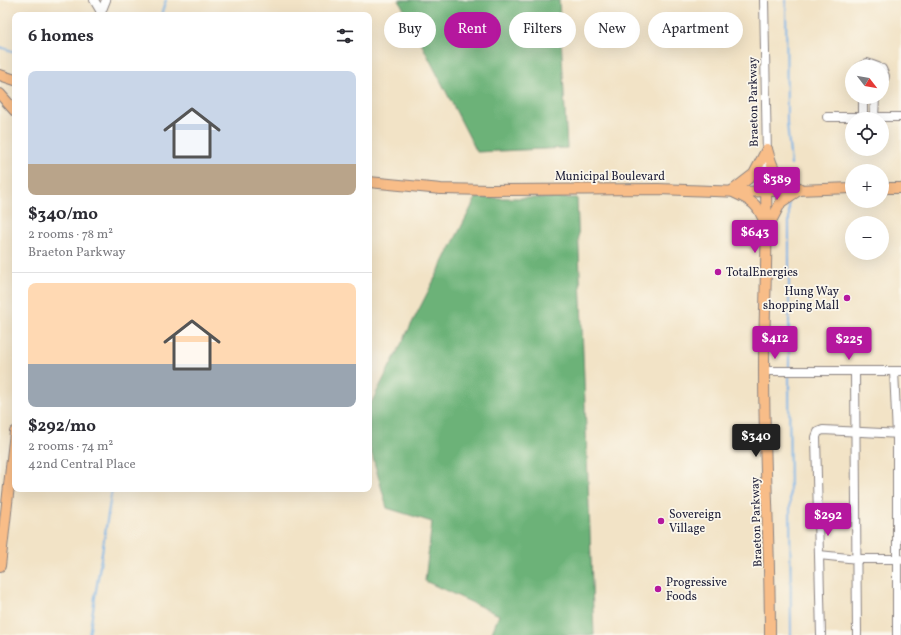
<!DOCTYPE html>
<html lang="en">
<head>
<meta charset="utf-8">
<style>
  :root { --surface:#fff; --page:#f2f2f3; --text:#2b2b33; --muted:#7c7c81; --line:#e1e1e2; --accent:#b5179e }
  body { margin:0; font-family:Vollkorn,serif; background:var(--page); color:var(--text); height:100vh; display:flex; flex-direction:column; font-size:15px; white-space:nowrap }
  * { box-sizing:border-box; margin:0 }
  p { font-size:13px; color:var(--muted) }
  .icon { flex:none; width:22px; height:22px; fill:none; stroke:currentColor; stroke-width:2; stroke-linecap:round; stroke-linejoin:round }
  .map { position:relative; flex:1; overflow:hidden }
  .sheet { position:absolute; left:12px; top:12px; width:360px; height:480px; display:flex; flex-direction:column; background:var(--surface); border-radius:8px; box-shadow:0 4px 16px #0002 }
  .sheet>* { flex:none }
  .guide { position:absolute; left:384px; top:12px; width:380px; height:36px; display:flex; gap:8px }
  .needle { width:26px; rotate:121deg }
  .fabs { position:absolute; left:845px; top:60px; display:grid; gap:8px }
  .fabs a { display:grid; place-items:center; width:44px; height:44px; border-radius:50%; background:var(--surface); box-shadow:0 4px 16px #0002; font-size:20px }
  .price { position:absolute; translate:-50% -34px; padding:0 9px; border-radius:4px; background:var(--accent); color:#fff; font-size:13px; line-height:26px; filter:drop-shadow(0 1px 2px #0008) }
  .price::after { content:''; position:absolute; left:50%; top:24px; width:12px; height:9px; margin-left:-6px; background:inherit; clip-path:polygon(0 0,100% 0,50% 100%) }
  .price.current { background:#222; color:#fff }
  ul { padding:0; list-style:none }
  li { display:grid; align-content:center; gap:8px; height:212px; padding:0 16px }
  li+li { border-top:1px solid var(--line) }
  li span { display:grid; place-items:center; height:124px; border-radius:8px; color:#555 }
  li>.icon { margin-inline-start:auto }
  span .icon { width:72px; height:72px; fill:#fffc; stroke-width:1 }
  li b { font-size:17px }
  h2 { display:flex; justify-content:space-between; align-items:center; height:48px; padding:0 16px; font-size:17px }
  .pill { padding:0 14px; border-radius:18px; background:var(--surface); box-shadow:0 4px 16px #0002; font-size:14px; line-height:36px }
  .pill.current { background:var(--accent); color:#fff }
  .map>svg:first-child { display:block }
  .forest { fill:#6cb278; stroke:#476a5a }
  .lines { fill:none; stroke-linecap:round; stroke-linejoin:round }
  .stream { stroke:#76b1e7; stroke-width:2 }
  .minor-casing { stroke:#8a8280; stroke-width:10 }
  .major-casing { stroke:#8a8280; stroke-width:12 }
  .minor { stroke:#fff; stroke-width:8 }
  .major { stroke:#f8bd88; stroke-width:10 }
  .poi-dot { fill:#b5179e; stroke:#fbf7ec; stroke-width:1.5 }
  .labels { text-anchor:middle; stroke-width:3.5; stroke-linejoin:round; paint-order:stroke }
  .street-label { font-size:12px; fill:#22223b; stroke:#fbf7ec }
  .poi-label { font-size:12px; fill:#22223b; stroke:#fbf7ec; text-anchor:start }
</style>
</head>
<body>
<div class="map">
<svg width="901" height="635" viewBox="0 0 901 635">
  <rect width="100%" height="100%" fill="#fbf7ec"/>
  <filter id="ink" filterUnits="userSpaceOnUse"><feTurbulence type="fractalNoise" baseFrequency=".025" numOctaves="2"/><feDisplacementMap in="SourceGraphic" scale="8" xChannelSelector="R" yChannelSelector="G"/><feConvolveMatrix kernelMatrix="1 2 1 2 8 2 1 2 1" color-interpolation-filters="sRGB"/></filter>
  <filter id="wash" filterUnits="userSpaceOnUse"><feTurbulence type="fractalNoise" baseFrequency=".012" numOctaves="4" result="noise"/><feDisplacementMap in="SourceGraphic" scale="16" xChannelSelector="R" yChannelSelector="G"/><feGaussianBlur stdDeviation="0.9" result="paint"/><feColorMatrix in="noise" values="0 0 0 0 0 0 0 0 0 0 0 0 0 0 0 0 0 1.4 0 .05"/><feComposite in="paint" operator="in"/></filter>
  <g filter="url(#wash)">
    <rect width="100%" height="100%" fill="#f2e3c6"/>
    <g class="forest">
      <polygon points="399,0 559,0 567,148 477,152"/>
      <polygon points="476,198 577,198 594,635 491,635 499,615 425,581 432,522 387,508 369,444 369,407"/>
    </g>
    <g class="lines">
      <g class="stream">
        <polyline points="786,0 787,123 791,165"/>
        <polyline points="161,15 166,0"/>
        <polyline points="0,47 15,52"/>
        <polyline points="789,368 789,204"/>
        <polyline points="789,372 791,635"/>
        <polyline points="89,635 112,489"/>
      </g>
    </g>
  </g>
  <g filter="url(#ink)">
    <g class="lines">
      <g class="minor-casing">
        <g id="minor">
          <polyline points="94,0 101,12"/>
          <polyline points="764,0 767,155 766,191"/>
          <polyline points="100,15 106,0"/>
          <polyline points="860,67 867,63 878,67"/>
          <polyline points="882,69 885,76 882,86"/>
          <polyline points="863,97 863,118"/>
          <polyline points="827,117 901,117"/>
          <polyline points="874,117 875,97"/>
          <polyline points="764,371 901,371"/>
          <polyline points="855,371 857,635"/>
          <polyline points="894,371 897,435 897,635"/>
          <polyline points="819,555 858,559 900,559"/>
          <polyline points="821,635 816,437 818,432 823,430 901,434"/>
        </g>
      </g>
      <g class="major-casing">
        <g id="major">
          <polyline points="0,75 15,80"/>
          <polyline points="0,94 15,111"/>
          <path d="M767,149C773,172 777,178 799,188"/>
          <polyline points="369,182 441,189 491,190 658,189 741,192 852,188"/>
          <polyline points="882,188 901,188"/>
          <polyline points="732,191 754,174 767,149"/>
          <path d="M766,191C768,250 764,310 764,369C764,458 770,546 770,635"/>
          <path d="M735,193C753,201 758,205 765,223"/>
          <polyline points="769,225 781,202 799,190"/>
          <polyline points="0,566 15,432"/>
        </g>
      </g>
      <use href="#minor" class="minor"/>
      <use href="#major" class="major"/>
    </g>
  </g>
  <g class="poi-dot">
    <circle cx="718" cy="272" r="4"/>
    <circle cx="847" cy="298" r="4"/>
    <circle cx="661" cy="521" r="4"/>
    <circle cx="658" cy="589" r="4"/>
  </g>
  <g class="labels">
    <g class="street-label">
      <text transform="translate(753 102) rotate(-91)" y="4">Braeton Parkway</text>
      <text x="610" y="180">Municipal Boulevard</text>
      <text transform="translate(756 522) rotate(-92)" y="4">Braeton Parkway</text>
    </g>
    <g class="poi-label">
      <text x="726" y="276">TotalEnergies</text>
      <text x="839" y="295" text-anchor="end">Hung Way<tspan x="839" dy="14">shopping Mall</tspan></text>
      <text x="669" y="518">Sovereign<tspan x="669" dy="14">Village</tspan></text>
      <text x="666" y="586">Progressive<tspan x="666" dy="14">Foods</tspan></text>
    </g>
  </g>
</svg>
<div class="fabs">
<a><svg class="needle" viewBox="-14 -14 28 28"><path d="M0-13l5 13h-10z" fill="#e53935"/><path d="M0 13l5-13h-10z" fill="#7c7c81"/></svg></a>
<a><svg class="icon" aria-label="locate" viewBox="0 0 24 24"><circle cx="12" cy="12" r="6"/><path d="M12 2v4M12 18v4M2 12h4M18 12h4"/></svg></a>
<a>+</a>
<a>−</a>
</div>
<b class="price" style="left:777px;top:201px">$389</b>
<b class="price" style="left:755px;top:254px">$643</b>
<b class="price" style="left:775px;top:360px">$412</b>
<b class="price" style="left:849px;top:361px">$225</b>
<b class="price current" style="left:756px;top:458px">$340</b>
<b class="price" style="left:828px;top:537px">$292</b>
<div class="guide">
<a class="pill">Buy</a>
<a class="pill current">Rent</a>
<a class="pill">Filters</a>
<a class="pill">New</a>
<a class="pill">Apartment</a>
</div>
<section class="sheet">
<h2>6 homes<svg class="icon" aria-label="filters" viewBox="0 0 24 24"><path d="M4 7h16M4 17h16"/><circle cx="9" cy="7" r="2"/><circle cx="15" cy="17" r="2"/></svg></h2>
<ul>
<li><span style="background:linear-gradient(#c9d6e8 75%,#b9a48a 0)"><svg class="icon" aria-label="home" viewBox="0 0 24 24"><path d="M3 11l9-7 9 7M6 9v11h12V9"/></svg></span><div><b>$340/mo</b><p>2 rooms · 78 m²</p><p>Braeton Parkway</p></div></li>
<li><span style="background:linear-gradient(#ffd9b3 65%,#9aa5b1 0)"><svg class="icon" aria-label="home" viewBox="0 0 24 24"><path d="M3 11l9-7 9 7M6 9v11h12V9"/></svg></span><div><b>$292/mo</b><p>2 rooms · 74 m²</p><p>42nd Central Place</p></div></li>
</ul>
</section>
</div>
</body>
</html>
